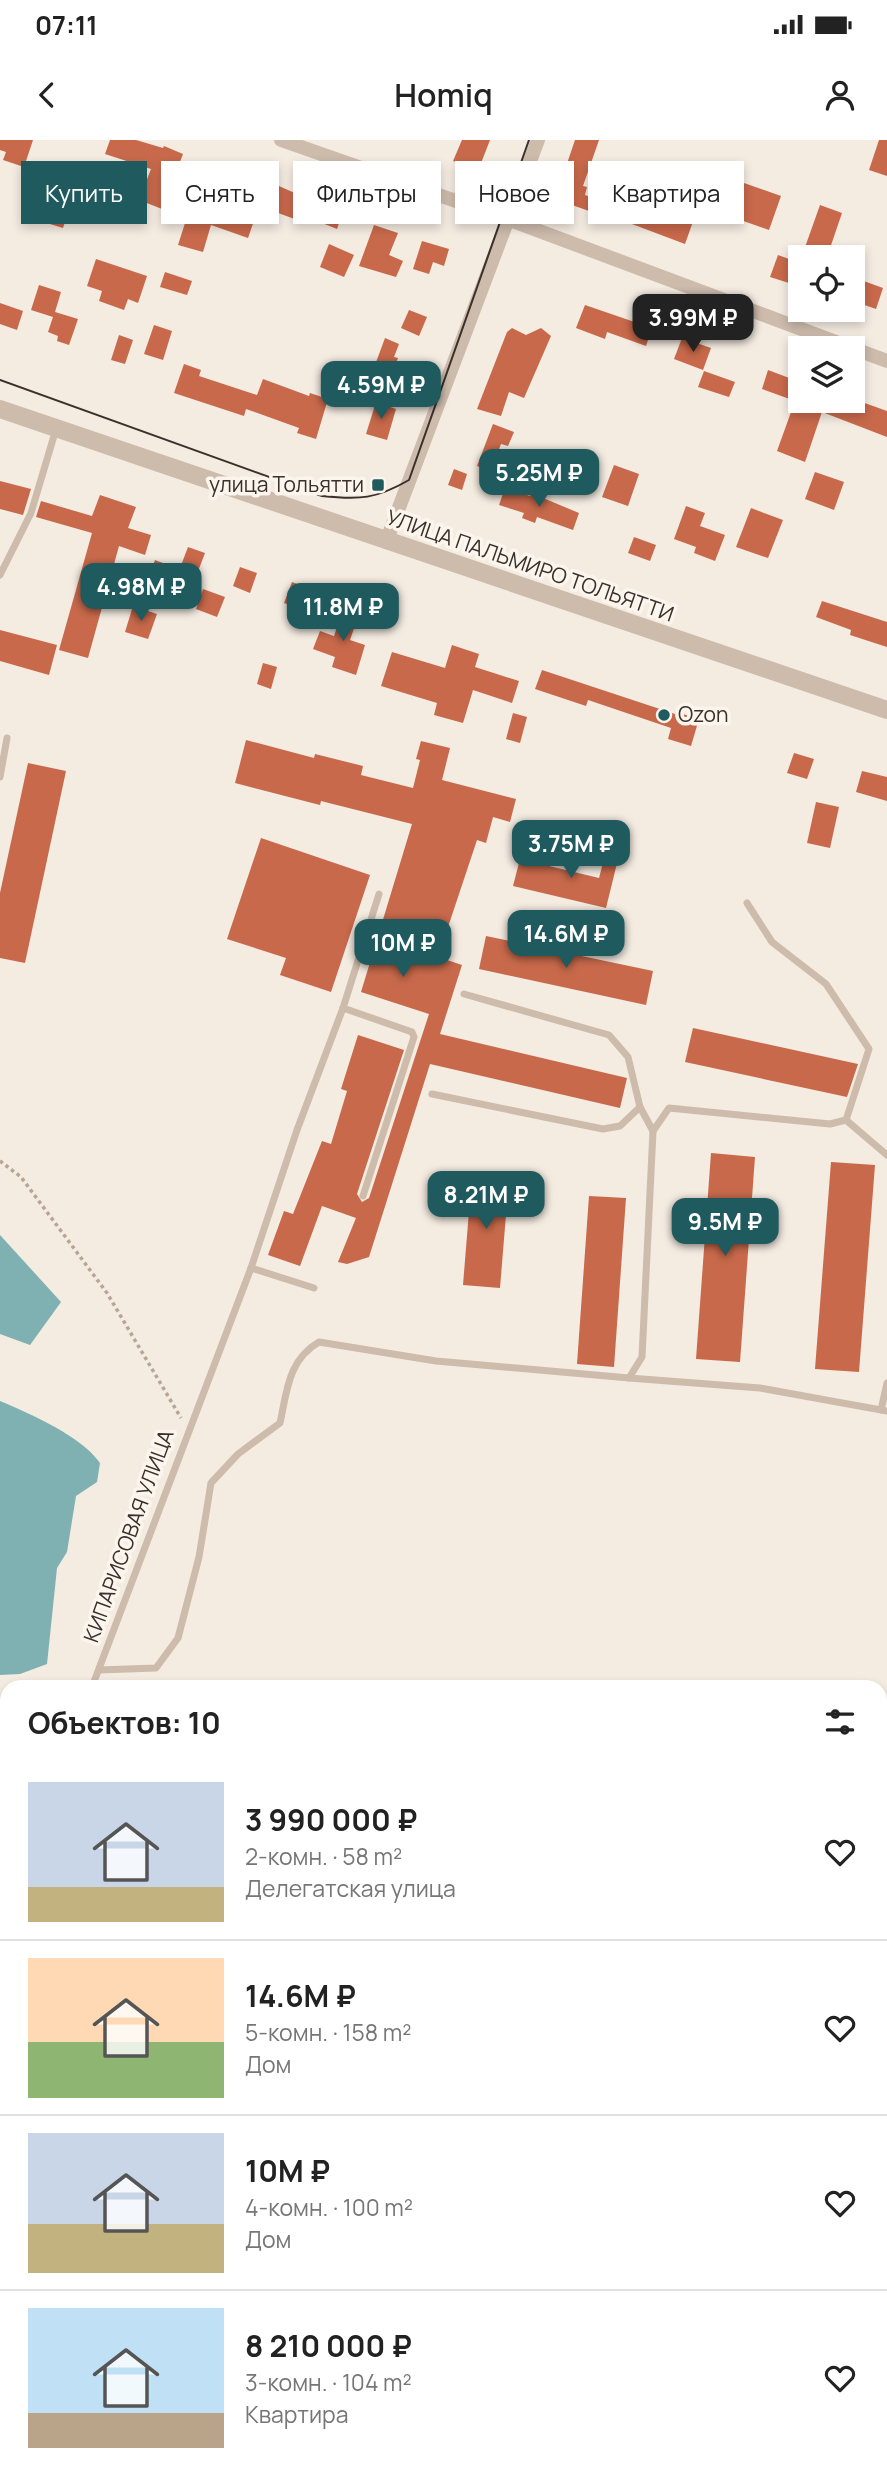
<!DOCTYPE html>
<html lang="ru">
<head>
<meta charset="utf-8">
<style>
  :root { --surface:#fff; --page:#f2f2f2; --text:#222; --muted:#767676; --line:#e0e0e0; --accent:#1f5a5e }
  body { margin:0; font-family:Manrope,sans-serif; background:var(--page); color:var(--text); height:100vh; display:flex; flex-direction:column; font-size:26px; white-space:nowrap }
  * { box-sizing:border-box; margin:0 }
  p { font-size:23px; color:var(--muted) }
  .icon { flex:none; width:38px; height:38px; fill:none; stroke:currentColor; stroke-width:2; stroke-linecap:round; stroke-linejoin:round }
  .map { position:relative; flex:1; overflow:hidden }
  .sheet { position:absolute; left:0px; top:1540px; width:887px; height:800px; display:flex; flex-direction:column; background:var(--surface); border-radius:21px 21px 0 0; box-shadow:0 4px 10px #0003 }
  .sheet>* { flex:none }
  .guide { position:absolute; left:21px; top:21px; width:845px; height:63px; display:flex; gap:14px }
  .controls { position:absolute; left:788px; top:105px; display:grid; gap:14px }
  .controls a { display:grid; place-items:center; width:77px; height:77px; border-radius:0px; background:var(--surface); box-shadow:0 4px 10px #0003; font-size:35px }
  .price { position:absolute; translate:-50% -60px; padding:0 16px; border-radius:14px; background:var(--accent); color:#fff; font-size:23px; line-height:46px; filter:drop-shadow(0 2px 4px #0008) }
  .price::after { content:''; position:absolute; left:50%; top:42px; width:21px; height:16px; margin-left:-10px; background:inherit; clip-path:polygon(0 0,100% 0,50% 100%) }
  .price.selected { background:#222; color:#fff }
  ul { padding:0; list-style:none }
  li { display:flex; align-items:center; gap:21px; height:175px; padding:0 28px }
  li+li { border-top:2px solid var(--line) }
  li span { display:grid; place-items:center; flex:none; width:196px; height:140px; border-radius:0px; color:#555 }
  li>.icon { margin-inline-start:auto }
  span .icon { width:84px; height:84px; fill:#fffc; stroke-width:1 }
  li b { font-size:30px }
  h2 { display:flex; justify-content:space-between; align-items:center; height:84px; padding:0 28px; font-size:30px }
  .pill { padding:0 24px; border-radius:0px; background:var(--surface); box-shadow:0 4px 10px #0003; font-size:24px; line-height:63px }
  .pill.selected { background:var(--accent); color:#fff }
  .status { display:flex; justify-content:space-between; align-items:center; height:49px; padding:0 35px; background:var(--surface); direction:ltr }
  .status svg { height:19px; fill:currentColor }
  header { display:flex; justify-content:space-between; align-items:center; height:91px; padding:0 28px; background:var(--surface); font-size:32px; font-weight:600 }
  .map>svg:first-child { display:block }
  .green { fill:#b8c4a0 }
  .water { fill:#7fb0b2 }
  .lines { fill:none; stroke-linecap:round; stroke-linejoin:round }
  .stream { stroke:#7fb0b2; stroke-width:5 }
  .building { fill:#c8694b }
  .path { stroke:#b9a596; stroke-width:3.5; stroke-dasharray:3.5 3.5; stroke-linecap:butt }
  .service { stroke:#cdbbac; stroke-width:7 }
  .minor { stroke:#cdbbac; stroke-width:14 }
  .tertiary { stroke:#cdbbac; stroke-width:18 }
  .tram { stroke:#3b302b; stroke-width:2 }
  .poi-dot { fill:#1f5a5e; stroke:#fbf5ee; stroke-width:2.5 }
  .labels { text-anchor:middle; stroke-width:7; stroke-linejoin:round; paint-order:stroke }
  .poi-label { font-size:21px; fill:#3b302b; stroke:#fbf5ee; text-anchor:end }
  .street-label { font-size:21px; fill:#3b302b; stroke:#fbf5ee }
</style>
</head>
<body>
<div class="status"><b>07:11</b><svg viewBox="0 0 49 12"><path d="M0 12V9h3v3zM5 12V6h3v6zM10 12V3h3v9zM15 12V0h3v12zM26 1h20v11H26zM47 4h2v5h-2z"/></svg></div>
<header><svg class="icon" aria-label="back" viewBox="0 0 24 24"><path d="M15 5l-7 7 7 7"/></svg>Homiq<svg class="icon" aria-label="person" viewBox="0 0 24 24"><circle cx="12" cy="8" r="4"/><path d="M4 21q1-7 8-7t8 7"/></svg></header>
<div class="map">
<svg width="887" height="2339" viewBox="0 0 887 2339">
  <rect width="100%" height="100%" fill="#f4ebe1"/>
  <g class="green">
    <polygon points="887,1642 887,1956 880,1955 880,1643"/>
    <polygon points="7,2125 7,2333 212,2333 210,2339 0,2339 0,2132"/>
  </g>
  <g class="water">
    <polygon points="0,1095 61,1162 30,1205 0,1194"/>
    <path d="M0,1261C31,1274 81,1296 100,1323L97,1342L76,1356L67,1412L57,1428L47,1524L20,1534L0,1535Z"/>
    <polygon points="880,2121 887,2123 887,2339 372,2339 380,2333 880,2333"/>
  </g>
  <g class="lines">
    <polyline class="stream" points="880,1752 887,1754"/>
  </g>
  <g class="building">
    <polygon points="0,0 33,0 24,27 3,20 6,12 0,10"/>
    <polygon points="110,0 136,0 163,8 164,6 183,14 162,69 139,60 151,29 105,14"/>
    <polygon points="462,0 490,0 478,31 453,21"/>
    <polygon points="575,0 599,0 583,46 587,47 585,55 611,64 606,77 555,59"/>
    <polygon points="879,0 887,0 887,36 869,30"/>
    <polygon points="231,32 252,39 247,53 262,58 248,98 211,85 203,112 178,105 192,61 218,69"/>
    <polygon points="683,40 705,48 685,104 608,75 618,44 644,53 641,61 672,72"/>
    <polygon points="52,43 75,51 63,88 40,81"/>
    <polygon points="744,43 781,56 769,90 732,77"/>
    <polygon points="279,46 342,74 337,89 302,75 300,81 270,70"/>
    <polygon points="820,65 842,73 827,117 804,110"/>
    <polygon points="374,85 398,93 389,115 403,121 396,137 359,126"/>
    <polygon points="422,101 449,109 444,126 433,122 429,134 413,129"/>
    <polygon points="329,104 354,115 344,137 320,127"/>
    <polygon points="778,115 800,123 792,144 770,137"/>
    <polygon points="96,119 147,136 138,163 128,159 124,170 99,161 102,151 87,146"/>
    <polygon points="165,132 192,141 187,155 160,147"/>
    <polygon points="861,140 883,148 876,169 853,161"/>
    <polygon points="39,145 61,152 55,172 78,179 69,205 57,201 58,196 48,192 53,177 31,170"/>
    <polygon points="0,163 23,171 17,190 0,184"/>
    <polygon points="585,165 652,188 646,206 607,192 605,199 576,188"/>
    <polygon points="409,170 427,177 419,196 401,188"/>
    <polygon points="154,185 172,191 163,220 144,214"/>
    <polygon points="512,188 526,195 541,188 551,196 524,258 509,252 501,276 477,269 507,192"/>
    <polygon points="119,195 133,200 125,224 111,220"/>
    <polygon points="385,198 399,204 394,217 398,218 390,239 372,233"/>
    <polygon points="682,198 711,208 703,230 674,219"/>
    <polygon points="184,224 201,230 199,236 257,255 263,239 309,256 310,253 328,259 316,299 297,293 299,288 246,269 244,276 174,253"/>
    <polygon points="768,230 800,242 800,261 859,261 887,271 887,297 822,272 805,322 777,311 795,261 762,249"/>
    <polygon points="704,231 735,242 729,257 698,247"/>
    <polygon points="376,262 396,269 387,300 366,294"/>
    <polygon points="493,284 514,292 508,306 501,304 491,331 477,326"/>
    <polygon points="614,325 639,334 628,366 602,357"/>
    <polygon points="454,329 467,334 462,350 448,345"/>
    <polygon points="815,332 844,342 834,370 805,359"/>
    <polygon points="0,341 31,349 23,375 0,369"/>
    <polygon points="505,348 530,356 531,353 579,373 573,390 537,377 535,383 522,378 524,373 499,365"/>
    <polygon points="100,355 136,367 128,388 151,395 145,415 119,406 88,518 59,510 92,393 36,377 41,361 92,376"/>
    <polygon points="686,366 705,373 700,386 725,395 715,421 694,413 696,407 674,399"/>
    <polygon points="751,368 783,380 768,418 736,407"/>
    <polygon points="634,397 656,405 650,421 628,413"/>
    <polygon points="188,407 205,413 197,434 180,428"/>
    <polygon points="155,420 171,426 163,445 148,438"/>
    <polygon points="240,427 257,433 250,453 233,446"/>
    <polygon points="292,442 314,450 307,471 284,463"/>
    <polygon points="203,449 225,457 217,477 196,469"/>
    <polygon points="822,461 887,482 887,507 850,495 851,490 816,477"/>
    <polygon points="345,465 360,471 350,500 365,505 356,535 332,527 335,517 313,509 320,491 334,496"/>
    <polygon points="133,466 157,474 148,499 125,492"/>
    <polygon points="0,490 57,505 49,535 0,521"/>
    <polygon points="452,505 479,514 475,527 519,541 512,563 473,550 463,583 434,575 437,563 381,546 392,512 445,528"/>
    <polygon points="263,523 277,527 271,549 257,544"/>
    <polygon points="542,530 675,574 676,572 699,579 691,606 668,599 671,588 588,560 586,566 535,549"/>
    <polygon points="513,573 527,577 520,603 506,599"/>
    <polygon points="246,600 314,618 315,614 363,626 361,635 413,648 420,620 416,619 421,601 450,608 442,640 516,659 510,682 493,677 486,703 477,700 438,817 462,825 440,894 627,938 620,968 430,924 369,1117 347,1124 338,1122 356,1078 322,1066 300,1126 268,1115 284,1071 293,1074 322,1001 331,1004 347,951 341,949 358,895 404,910 357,1054 362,1062 369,1058 429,874 361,852 412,684 321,661 320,665 235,643"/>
    <polygon points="794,613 814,619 807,639 787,633"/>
    <polygon points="28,623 66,631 25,823 0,818 0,753"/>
    <polygon points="862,631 887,637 887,661 856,652"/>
    <polygon points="816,662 839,667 830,708 807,703"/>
    <polygon points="261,698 370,735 331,852 280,835 286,818 227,799"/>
    <polygon points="609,700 622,703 606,768 513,746 520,719 599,738"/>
    <polygon points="486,796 653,831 646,865 479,829"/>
    <polygon points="693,888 858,924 847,957 685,922"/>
    <polygon points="711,1013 755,1017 740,1222 696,1219"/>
    <polygon points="831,1022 875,1025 859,1232 815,1229"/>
    <polygon points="472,1034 509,1038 500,1148 463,1145"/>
    <polygon points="589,1056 626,1058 614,1227 577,1224"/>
  </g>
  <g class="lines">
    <g class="path">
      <polyline points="0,1021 21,1037 107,1153 181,1278"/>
      <polyline points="880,1677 887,1675"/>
    </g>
    <g class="service">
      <polyline points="0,435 31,373 56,289"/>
      <polyline points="0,637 7,598"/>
      <polyline points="464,854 609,895 628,917 640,967 653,991"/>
      <polyline points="343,868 412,892 414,897 363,1056"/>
      <polyline points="432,954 603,989 620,986 640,967"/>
      <polyline points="846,980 887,1015"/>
      <polyline points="251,1128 314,1148"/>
      <polyline points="629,1238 760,1248 887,1271"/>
      <polyline points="881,1270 887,1243"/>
      <path d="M99,1530L156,1528L178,1498L199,1417L211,1343L238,1314L280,1283C287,1251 288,1220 319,1202L436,1221L629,1238L642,1217L653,991L669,968L830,984L846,980L869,909L826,844L772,802L747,763"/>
      <polyline points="92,1547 251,1128 297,990 343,868 379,754"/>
      <polyline points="0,1755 7,1743"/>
      <polyline points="880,1974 887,1974"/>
      <polyline points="880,2060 887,2062"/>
      <polyline points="0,2169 7,2165"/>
      <polyline points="0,2229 7,2234"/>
      <polyline points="153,2333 163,2339"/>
      <polyline points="44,2339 55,2333"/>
      <polyline points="273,2339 283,2333"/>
    </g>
    <g class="minor">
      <polyline points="281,0 510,80 852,208"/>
      <polyline points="852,208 887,221"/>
      <polyline points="386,402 538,0"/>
    </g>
    <polyline class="tertiary" points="0,269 887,570"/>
    <path class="tram" d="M0,240L322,356C360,360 376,359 409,340L529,0"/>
  </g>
  <g class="poi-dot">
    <rect x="371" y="338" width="14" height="14" rx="3.5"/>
    <circle cx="664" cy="575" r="7"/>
  </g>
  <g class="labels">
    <g class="poi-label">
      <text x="364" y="352">улица Тольятти</text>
      <text x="678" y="582" text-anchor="start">Ozon</text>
    </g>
    <g class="street-label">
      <text transform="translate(530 426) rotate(19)" y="7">УЛИЦА ПАЛЬМИРО ТОЛЬЯТТИ</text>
      <text transform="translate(129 1396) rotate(-70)" y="7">КИПАРИСОВАЯ УЛИЦА</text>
    </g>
  </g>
</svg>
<div class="controls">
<a><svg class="icon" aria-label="locate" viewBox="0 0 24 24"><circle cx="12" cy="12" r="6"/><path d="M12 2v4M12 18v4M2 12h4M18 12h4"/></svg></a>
<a><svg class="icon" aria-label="layers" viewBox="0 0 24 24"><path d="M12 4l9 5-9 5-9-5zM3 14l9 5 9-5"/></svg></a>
</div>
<b class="price selected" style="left:693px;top:214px">3.99M ₽</b>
<b class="price" style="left:381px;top:281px">4.59M ₽</b>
<b class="price" style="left:539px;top:369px">5.25M ₽</b>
<b class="price" style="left:141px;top:483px">4.98M ₽</b>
<b class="price" style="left:343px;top:503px">11.8M ₽</b>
<b class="price" style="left:571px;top:740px">3.75M ₽</b>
<b class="price" style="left:566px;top:830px">14.6M ₽</b>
<b class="price" style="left:403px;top:839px">10M ₽</b>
<b class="price" style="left:486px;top:1091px">8.21M ₽</b>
<b class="price" style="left:725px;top:1118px">9.5M ₽</b>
<div class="guide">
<a class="pill selected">Купить</a>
<a class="pill">Снять</a>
<a class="pill">Фильтры</a>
<a class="pill">Новое</a>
<a class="pill">Квартира</a>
</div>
<section class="sheet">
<h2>Объектов: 10<svg class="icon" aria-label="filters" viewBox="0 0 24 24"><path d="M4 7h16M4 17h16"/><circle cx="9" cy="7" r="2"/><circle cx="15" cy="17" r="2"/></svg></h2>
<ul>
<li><span style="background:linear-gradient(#c9d6e8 75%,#c2b280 0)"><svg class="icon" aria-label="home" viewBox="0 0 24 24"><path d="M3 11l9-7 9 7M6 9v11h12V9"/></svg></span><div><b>3 990 000 ₽</b><p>2-комн. · 58 m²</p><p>Делегатская улица</p></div><svg class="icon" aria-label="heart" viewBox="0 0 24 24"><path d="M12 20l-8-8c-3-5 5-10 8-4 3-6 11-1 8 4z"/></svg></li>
<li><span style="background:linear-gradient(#ffd9b3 60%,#8fb573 0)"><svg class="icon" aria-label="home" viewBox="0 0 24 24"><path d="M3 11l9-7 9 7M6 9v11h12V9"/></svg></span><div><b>14.6M ₽</b><p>5-комн. · 158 m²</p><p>Дом</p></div><svg class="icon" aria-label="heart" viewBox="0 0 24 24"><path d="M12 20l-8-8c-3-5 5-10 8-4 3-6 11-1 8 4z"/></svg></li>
<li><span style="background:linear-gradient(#c9d6e8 65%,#c2b280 0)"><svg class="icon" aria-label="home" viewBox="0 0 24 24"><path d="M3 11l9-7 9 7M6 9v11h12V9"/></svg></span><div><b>10M ₽</b><p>4-комн. · 100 m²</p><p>Дом</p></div><svg class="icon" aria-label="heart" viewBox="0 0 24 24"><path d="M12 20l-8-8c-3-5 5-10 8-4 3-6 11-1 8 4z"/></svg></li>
<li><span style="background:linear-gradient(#bfe0f5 75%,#b9a48a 0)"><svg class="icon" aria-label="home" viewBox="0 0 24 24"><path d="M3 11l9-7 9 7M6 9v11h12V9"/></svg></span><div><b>8 210 000 ₽</b><p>3-комн. · 104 m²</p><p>Квартира</p></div><svg class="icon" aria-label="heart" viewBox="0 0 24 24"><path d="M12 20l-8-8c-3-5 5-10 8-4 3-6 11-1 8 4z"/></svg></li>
</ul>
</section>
</div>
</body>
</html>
